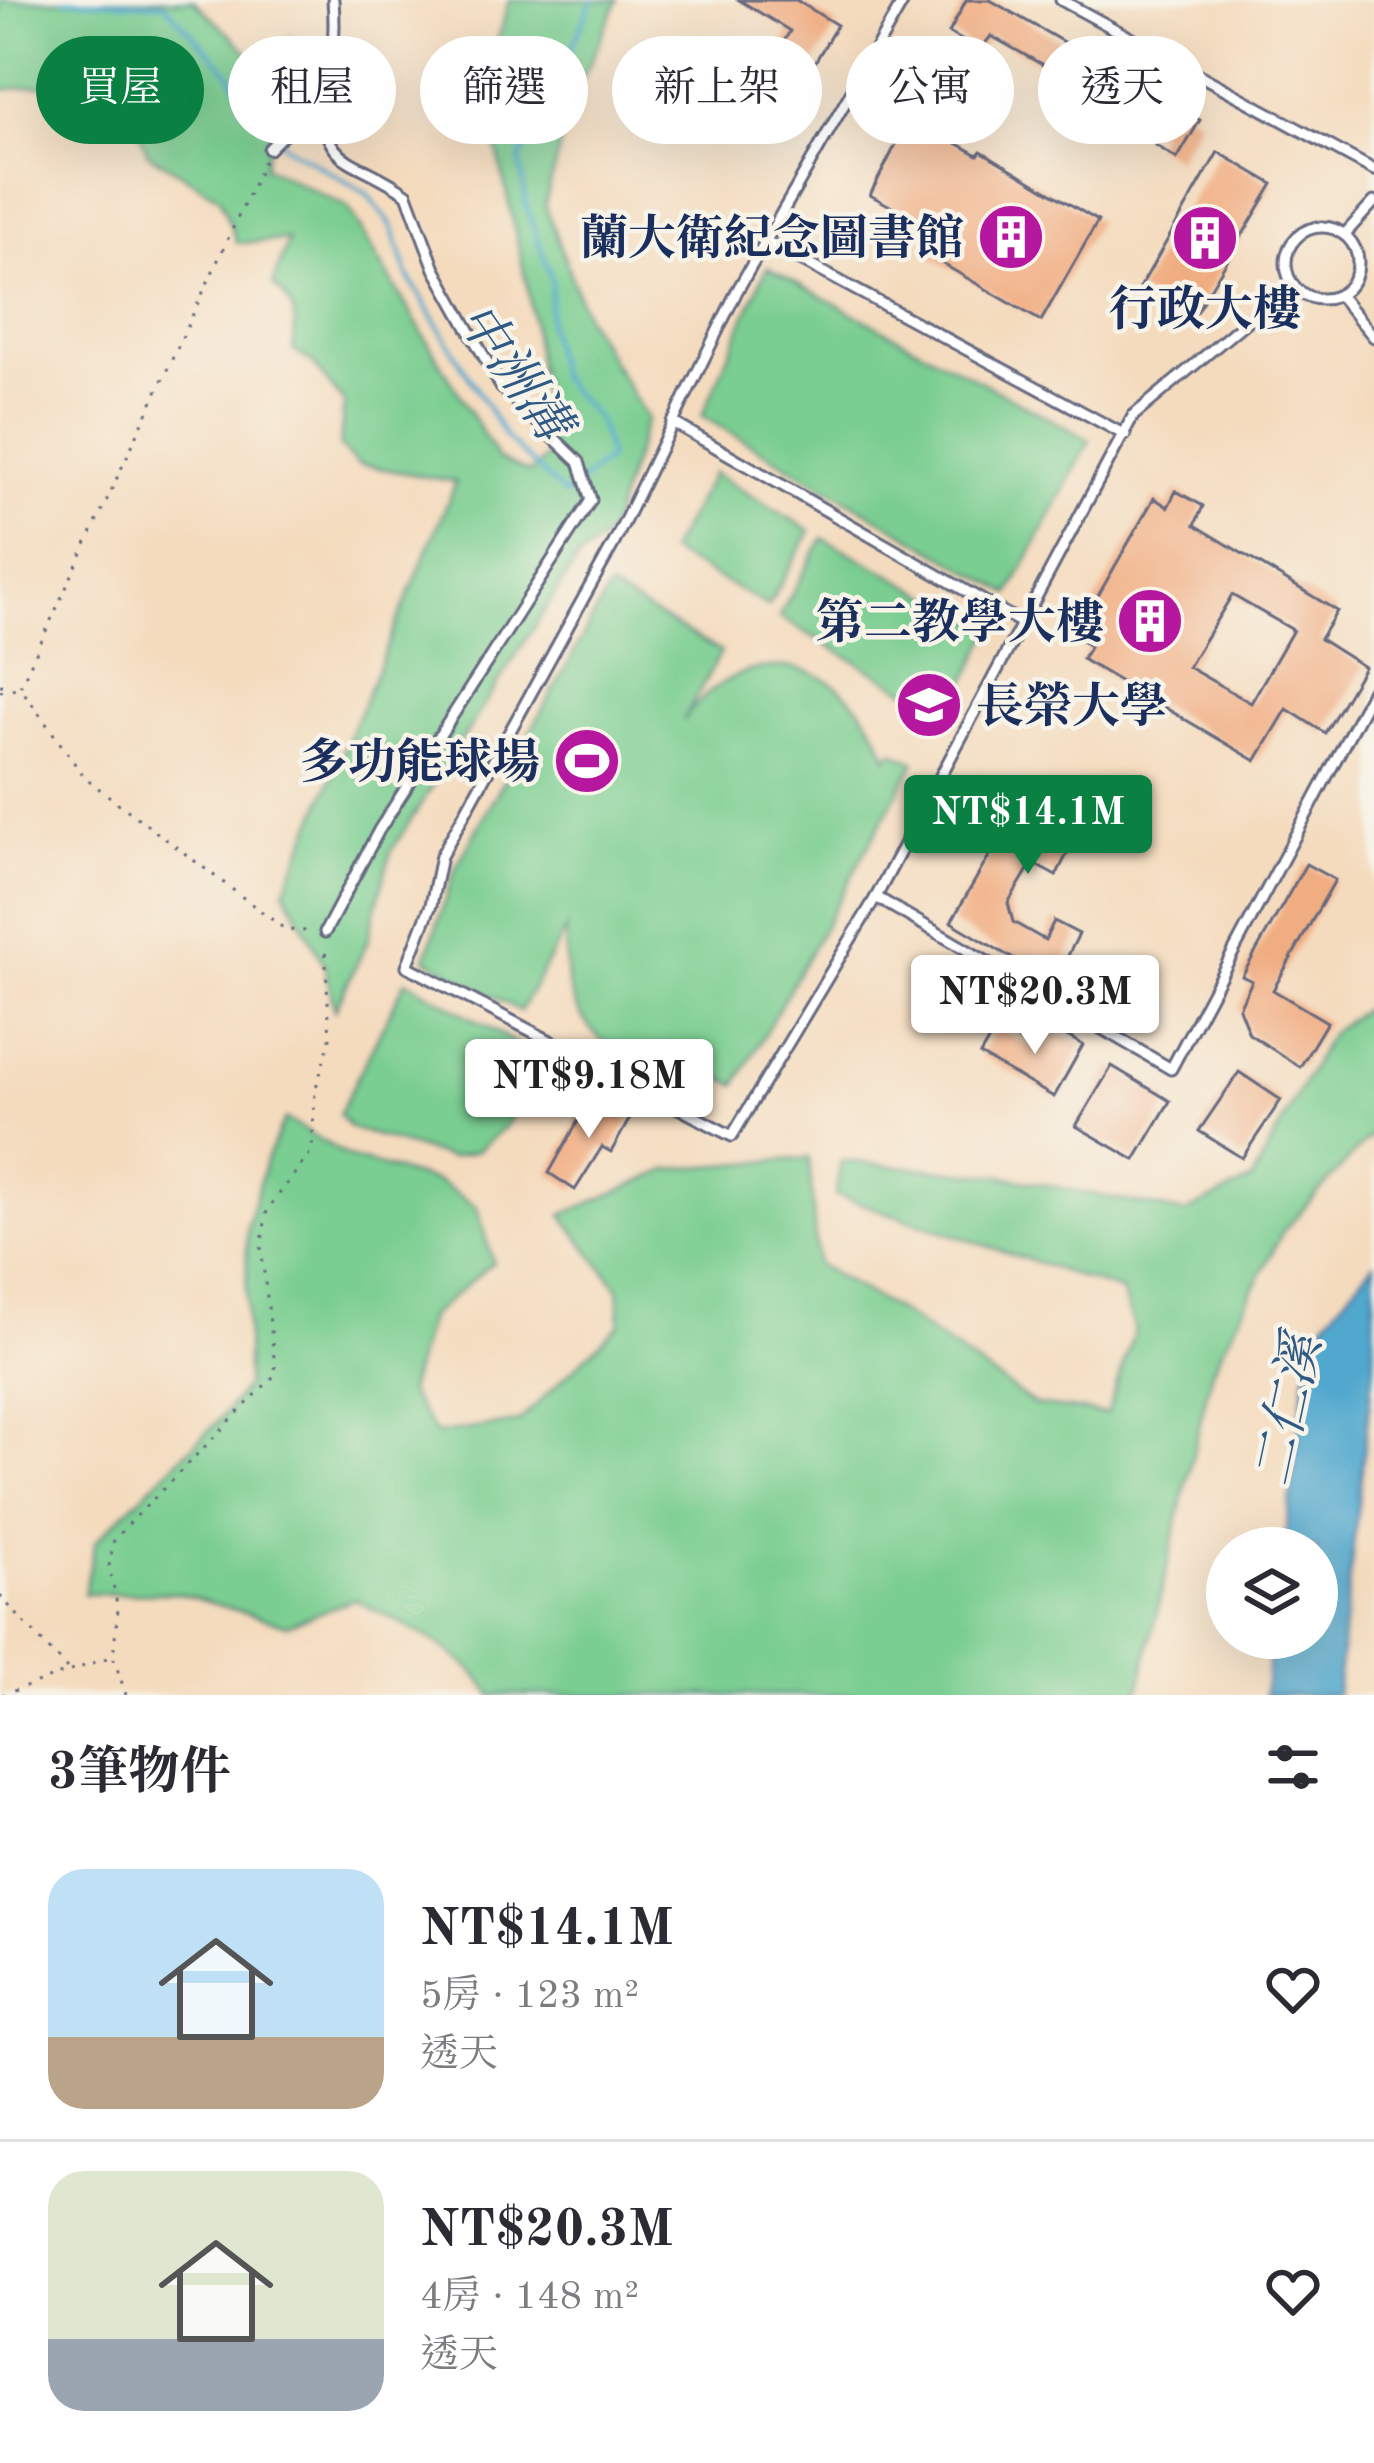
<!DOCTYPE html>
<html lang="zh-TW">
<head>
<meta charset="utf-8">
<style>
  :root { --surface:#fff; --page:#f7f7f7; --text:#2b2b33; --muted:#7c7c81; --line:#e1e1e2; --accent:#0b8043 }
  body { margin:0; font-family:"Old Standard TT","Noto Serif TC",serif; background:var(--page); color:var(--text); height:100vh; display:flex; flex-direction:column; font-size:45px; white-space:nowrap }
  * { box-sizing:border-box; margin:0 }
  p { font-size:39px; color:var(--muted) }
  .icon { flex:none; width:66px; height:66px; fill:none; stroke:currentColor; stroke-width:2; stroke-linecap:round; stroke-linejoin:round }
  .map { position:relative; height:1695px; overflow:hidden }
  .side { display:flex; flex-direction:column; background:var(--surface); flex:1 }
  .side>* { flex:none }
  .banner { position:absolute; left:36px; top:36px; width:1302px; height:108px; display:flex; gap:24px }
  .controls { position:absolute; left:1206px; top:1527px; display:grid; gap:24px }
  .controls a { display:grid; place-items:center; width:132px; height:132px; border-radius:50%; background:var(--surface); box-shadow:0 12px 48px #0002; font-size:60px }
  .price { position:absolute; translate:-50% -102px; padding:0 27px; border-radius:12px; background:#fff; color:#222; font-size:39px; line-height:78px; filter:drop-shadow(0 3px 6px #0008) }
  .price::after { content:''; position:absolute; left:50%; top:72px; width:36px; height:27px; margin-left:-18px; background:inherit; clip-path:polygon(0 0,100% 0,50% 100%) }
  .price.active { background:var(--accent); color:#fff }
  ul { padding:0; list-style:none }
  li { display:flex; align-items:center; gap:36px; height:300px; padding:0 48px }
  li+li { border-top:3px solid var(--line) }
  li span { display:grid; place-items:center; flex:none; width:336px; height:240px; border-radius:36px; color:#555 }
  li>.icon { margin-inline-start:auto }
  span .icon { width:144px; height:144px; fill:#fffc; stroke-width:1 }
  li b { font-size:51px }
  h2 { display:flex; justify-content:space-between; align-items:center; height:144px; padding:0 48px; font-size:51px }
  .pill { padding:0 42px; border-radius:54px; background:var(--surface); box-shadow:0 12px 48px #0002; font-size:42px; line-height:108px }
  .pill.active { background:var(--accent); color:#fff }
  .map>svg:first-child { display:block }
  .green { fill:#7ace91; stroke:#4a7e78; stroke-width:3 }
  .water { fill:#51a8ce; stroke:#366c96; stroke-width:3 }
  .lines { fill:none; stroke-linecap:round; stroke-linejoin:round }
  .stream { stroke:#51a8ce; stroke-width:4.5 }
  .building { fill:#f1ad82; fill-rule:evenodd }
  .lane-casing { stroke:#676b80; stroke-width:15 }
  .path { stroke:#676b80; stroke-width:3; stroke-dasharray:3 9; stroke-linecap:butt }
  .lane { stroke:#fff; stroke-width:9 }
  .labels { text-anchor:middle; stroke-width:9; stroke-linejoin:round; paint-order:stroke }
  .poi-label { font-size:48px; font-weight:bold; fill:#1b2f5e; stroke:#f7f3e8; text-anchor:end }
  .water-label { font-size:51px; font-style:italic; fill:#2e5985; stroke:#f7f3e8 }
</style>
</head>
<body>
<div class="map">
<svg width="1374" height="1695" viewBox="0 0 1374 1695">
  <rect width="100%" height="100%" fill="#f7f3e8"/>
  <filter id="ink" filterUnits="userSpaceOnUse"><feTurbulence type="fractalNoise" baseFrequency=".00833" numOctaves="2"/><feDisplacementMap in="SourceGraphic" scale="24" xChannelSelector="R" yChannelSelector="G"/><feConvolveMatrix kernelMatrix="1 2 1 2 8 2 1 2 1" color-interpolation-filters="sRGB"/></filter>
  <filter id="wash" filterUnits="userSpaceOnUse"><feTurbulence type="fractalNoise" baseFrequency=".004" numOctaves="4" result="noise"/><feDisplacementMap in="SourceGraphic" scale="48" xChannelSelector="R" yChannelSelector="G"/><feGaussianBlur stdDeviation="2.7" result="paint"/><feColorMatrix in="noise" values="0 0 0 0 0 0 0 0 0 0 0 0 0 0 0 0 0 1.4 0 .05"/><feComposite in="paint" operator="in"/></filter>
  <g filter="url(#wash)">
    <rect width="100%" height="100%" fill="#f4dbbe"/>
    <g class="green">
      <path d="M0,0H193L248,52L258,84L290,37L307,48L281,100L264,166L347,207L498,459L530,473L549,454L529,295L484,90L509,0H618L569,109L545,204L586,318L647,419L608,535L577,560L391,851L367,942L335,1010L324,964L285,890L456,482L357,464L340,447L344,403L313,363L293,350C298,321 296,304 273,285L288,240L237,243L219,197L147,153L130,105L103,78L0,90Z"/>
      <polygon points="767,267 1090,440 1010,594 702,416"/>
      <polygon points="713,473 811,531 768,606 669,552"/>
      <polygon points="823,538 992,630 949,715 779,617"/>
      <path d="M609,589L721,652L683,721C747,633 852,657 887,757L893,751L915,762L736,1085L712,1073L716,1064C654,1081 585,1051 568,985C564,967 566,947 566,929L520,1011L426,959L455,869Z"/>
      <polygon points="406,980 545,1060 505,1127 477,1151 449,1158 350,1128 339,1114"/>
      <path d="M1374,1001V1132L1283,1231L1212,1370L1138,1695H492C464,1649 401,1624 354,1599L287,1625L177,1593L84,1594L95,1542L220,1419L246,1386L247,1227L265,1162L285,1119L351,1158L438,1182L477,1207L493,1262L429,1317L408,1392L436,1434L518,1422L620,1324L619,1289L562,1215L670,1169L809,1158L817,1264L906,1316L1035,1405L1107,1414L1135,1329L1121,1291L835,1195L841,1161L1002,1176L1185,1213L1252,1180L1330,1033Z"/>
    </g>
    <polygon class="water" points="1374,1263 1374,1365 1336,1695 1264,1695 1272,1638 1317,1638 1317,1548 1284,1548 1310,1339"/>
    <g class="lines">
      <polyline class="stream" points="65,0 164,4 230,74 242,98 286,146 366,193 392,226 407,274 506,438 565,495 609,458 599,422 558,376 548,325 552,281 526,205 520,160 593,0"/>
    </g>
    <g id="blocks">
      <g class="building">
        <polygon points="739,0 796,0 837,25 779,123 698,75 718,41 766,71 790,31"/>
        <polygon points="966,0 990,0 1200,120 1177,159 1154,144 1161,131 991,36 980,50 949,33"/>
        <polygon points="910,117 978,155 981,151 1098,221 1041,321 924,253 936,231 870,195"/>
        <polygon points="1218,152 1273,184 1189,324 1138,291"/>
        <path d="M1176,491L1203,506L1195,525L1337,611L1320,639L1364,667L1325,733L1287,709L1256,761L1082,659L1090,646L1075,636L1154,498L1168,507ZM1232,595L1293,630L1251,703L1188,667Z"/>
        <polygon points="1022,782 1044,795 1047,786 1111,820 1098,844 1077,834 1056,876 1032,863 1008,903 1013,922 1045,940 1054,921 1079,934 1054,983 951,922 1017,808 1011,805"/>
        <polygon points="1306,864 1335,880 1273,990 1327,1022 1300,1067 1249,1034 1239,1008 1252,981 1242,976"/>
        <polygon points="1044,1023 1083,1045 1054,1097 980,1055 997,1026 1031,1047"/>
        <polygon points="1112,1066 1170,1101 1135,1160 1076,1126"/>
        <polygon points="1239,1072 1281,1100 1242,1158 1199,1131"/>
        <polygon points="592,1096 630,1118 611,1152 602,1147 575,1190 549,1173"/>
      </g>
    </g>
  </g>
  <g filter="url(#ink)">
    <use href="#blocks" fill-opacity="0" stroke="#676b80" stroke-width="3"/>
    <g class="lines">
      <g class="lane-casing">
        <g id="lane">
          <polyline points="904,0 737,291 615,541 441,856 431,905 407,966 732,1136 876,897 1133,416 1291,284"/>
          <polyline points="1061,0 1374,170"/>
          <path d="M318,97C328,172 352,155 407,194L435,269L501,387L579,462L591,500L379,830L325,932"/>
          <path d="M269,149C319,100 339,74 333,0"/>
          <circle cx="1322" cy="263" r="36"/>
          <polyline points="1344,235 1374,202"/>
          <polyline points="767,242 1125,435"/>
          <polyline points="1339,295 1374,337"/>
          <polyline points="672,422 1020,622"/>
          <polyline points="876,897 1171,1069 1374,688"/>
        </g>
      </g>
      <g class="path">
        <polyline points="264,161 20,687 85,778 286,930 310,931"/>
        <polyline points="0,685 12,686"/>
        <polyline points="0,691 18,688"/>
        <polyline points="0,1596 68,1670"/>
        <polyline points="2,1695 113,1656"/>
        <polyline points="126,1695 113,1656 118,1609 109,1566 114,1539 276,1374 261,1247 267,1210 312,1151 315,1091 330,1040 325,945"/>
      </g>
      <use href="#lane" class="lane"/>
    </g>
  </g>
  <defs>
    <g id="building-disc" transform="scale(3.45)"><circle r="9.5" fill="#b5179e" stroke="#f7f3e8"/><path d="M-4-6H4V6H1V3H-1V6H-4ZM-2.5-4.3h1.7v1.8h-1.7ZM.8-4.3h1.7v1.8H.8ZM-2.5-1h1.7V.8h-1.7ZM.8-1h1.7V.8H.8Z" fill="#fff"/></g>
    <g id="university-disc" transform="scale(3.45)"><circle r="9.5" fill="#b5179e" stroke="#f7f3e8"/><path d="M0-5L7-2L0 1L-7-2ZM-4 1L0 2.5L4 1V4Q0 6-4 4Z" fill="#fff"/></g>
    <g id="stadium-disc" transform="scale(3.45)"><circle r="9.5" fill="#b5179e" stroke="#f7f3e8"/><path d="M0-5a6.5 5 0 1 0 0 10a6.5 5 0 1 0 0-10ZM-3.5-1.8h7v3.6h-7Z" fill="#fff"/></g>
  </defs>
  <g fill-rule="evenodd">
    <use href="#building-disc" x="1011" y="237"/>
    <use href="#building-disc" x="1205" y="238"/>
    <use href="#building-disc" x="1150" y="621"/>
    <use href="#university-disc" x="929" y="705"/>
    <use href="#stadium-disc" x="587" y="761"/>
  </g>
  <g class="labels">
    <g class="poi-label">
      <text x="964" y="254">蘭大衛紀念圖書館</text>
      <text x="1205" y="325" text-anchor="middle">行政大樓</text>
      <text x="1104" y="638">第二教學大樓</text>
      <text x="976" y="722" text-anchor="start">長榮大學</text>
      <text x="540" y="778">多功能球場</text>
    </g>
    <g class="water-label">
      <text transform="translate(515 370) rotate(55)" y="18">中洲溝</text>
      <text transform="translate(1286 1410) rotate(-78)" y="18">二仁溪</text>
    </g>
  </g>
</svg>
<div class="controls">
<a><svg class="icon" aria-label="layers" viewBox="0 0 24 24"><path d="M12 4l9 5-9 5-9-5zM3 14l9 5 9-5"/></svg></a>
</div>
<b class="price active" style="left:1028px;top:877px">NT$14.1M</b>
<b class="price" style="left:1035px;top:1057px">NT$20.3M</b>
<b class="price" style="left:589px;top:1141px">NT$9.18M</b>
<div class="banner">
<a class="pill active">買屋</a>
<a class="pill">租屋</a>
<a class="pill">篩選</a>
<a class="pill">新上架</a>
<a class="pill">公寓</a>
<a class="pill">透天</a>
</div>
</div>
<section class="side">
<h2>3筆物件<svg class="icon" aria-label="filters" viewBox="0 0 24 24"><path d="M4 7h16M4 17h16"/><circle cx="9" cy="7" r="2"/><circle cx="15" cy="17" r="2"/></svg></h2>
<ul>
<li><span style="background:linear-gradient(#bfe0f5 70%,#b9a48a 0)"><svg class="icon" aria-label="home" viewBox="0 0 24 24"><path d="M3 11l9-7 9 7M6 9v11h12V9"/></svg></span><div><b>NT$14.1M</b><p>5房 · 123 m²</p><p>透天</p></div><svg class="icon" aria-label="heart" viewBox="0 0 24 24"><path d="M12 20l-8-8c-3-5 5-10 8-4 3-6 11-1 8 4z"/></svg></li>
<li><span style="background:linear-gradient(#dfe7d0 70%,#9aa5b1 0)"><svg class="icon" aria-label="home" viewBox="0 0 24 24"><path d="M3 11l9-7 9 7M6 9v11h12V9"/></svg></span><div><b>NT$20.3M</b><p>4房 · 148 m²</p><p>透天</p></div><svg class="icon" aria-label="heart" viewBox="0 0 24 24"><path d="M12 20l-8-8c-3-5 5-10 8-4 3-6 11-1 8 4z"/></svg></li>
</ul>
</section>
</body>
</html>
